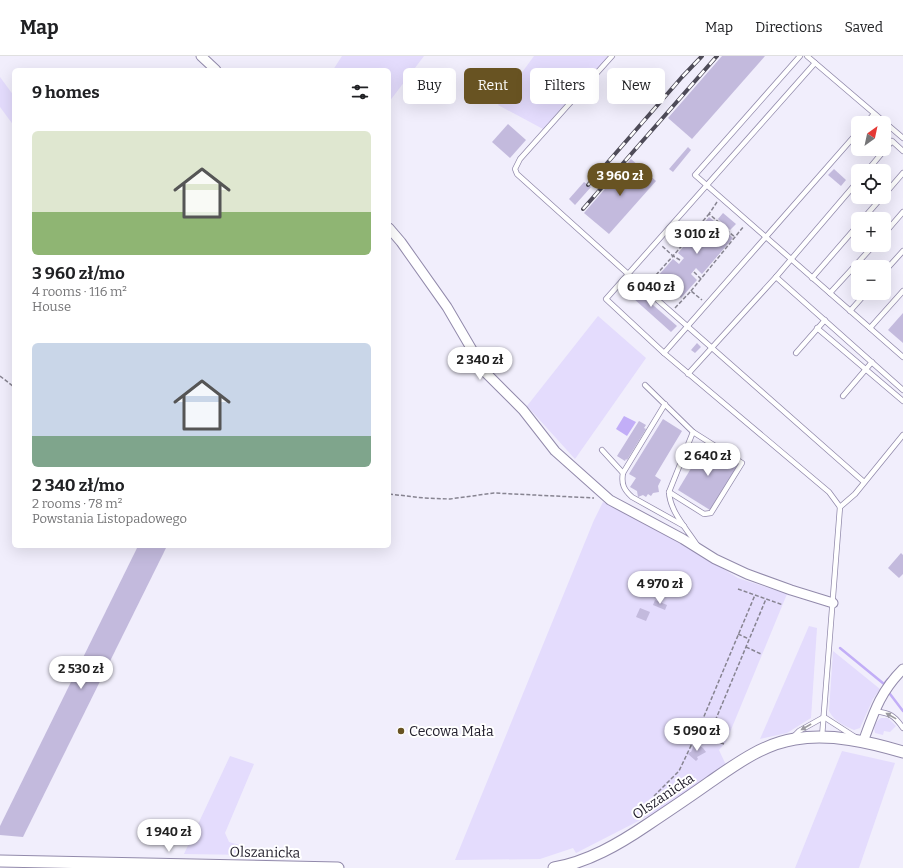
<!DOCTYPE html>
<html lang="en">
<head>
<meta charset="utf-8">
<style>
  :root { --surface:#fff; --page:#f2f2f2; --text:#202124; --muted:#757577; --line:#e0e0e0; --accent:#685322 }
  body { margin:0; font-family:Bitter,serif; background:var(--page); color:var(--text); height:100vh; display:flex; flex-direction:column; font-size:15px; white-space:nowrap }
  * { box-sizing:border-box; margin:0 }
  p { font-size:13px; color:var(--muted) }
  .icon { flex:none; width:22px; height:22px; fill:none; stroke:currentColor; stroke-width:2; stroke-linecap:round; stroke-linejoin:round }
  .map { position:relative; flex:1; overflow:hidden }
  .details { position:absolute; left:12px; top:12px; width:379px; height:480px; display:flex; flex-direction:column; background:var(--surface); border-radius:6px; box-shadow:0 4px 16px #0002 }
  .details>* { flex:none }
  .hud { position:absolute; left:403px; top:12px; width:380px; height:36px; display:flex; gap:8px }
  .needle { width:26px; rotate:33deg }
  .controls { position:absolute; left:851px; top:60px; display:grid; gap:8px }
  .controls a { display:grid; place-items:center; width:40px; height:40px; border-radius:6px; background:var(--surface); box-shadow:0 4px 16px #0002; font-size:20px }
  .price { position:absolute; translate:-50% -34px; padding:0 9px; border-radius:14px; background:#fff; color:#222; font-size:13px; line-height:26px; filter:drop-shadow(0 1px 2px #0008) }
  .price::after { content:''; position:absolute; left:50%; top:24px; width:12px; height:9px; margin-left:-6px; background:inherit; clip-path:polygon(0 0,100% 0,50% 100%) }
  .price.active { background:var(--accent); color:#fff }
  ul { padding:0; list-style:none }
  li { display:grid; align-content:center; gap:8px; height:212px; padding:0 20px }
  li span { display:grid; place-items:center; height:124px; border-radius:6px; color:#555 }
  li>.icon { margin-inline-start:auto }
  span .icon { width:72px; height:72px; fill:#fffc; stroke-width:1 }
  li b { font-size:17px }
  h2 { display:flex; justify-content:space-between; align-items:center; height:48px; padding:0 20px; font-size:17px }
  .chip { padding:0 14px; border-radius:6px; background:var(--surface); box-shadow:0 4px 16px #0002; font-size:14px; line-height:36px }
  .chip.active { background:var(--accent); color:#fff }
  header { display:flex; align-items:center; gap:24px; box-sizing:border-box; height:56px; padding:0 20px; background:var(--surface); border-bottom:1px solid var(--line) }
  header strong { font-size:19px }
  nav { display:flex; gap:22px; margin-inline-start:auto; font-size:14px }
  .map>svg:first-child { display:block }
  .green { fill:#e4dcfd }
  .water { fill:#c2aef7 }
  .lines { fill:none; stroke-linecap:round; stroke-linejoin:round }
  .stream { stroke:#c2aef7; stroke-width:2.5 }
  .building { fill:#c3badd }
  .service-casing { stroke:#928aab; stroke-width:6 }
  .minor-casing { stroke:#928aab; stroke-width:11 }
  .tertiary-casing { stroke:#928aab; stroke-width:13 }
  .path { stroke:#878491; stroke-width:1.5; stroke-dasharray:4 2; stroke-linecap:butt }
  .service { stroke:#fff; stroke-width:4.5 }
  .minor { stroke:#fff; stroke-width:9 }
  .tertiary { stroke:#fff; stroke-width:11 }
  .rail-casing { stroke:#4e4b58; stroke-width:4 }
  .rail { stroke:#fff; stroke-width:2.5; stroke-dasharray:8; stroke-linecap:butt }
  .oneway { fill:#9c9ba1 }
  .poi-dot { fill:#685322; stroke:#fff; stroke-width:1.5 }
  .labels { text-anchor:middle; stroke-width:4; stroke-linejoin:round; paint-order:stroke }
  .poi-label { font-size:14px; fill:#24212e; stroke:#fff; text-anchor:start }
  .street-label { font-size:14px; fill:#24212e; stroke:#fff }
</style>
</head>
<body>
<header>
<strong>Map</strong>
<nav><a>Map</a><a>Directions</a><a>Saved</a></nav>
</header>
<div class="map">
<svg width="903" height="812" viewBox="0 0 903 812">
  <rect width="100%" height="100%" fill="#f1eefc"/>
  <g class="green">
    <polygon points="342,0 424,0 389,46 389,14 333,14"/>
    <polygon points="534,0 609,0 543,73 498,49"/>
    <polygon points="0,21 14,40 14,70 0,51"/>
    <polygon points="598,260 646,302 575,403 527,350"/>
    <polygon points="603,446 620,452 686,487 711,505 738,522 787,538 726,686 719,694 726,709 656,756 576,797 573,792 540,803 455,804 594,464"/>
    <polygon points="809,570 817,572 811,662 787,677 760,683"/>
    <path d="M833,595L880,633L873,643L860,672L854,674C843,669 835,666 829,655Z"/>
    <path d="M881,662H888L896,670L890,676L884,675L883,679L875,677C873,671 875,666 881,662Z"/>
    <polygon points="842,695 895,707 859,812 795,812"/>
    <polygon points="230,700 254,708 225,777 229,786 254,793 250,799 184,798"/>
  </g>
  <polygon class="water" points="624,360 636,366 627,380 616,373"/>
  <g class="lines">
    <g class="stream">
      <polyline points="840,592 884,628 888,623"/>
      <polyline points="890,638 903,655"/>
    </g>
  </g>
  <g class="building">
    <polygon points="722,0 765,0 692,83 668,62"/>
    <polygon points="508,68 526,84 510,102 492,86"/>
    <polygon points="688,91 691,94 673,116 669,113"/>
    <polygon points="631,103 656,125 609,178 584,157"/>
    <polygon points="834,113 846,124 841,130 828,119"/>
    <polygon points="584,126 591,131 575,149 569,143"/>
    <polygon points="723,157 736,168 730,174 726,170 723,173 733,182 702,218 696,212 691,218 697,224 681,242 657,221 673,203 679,208 684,202 678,197 709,161 720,170 722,167 718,163"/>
    <polygon points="629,228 677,270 671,276 624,234"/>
    <polygon points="903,257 903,287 888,274"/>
    <polygon points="697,287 701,291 695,297 691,294"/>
    <polygon points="663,363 682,375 655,420 661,424 658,430 659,436 653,437 651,440 648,438 646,441 643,439 638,441 637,435 630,431 636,422 629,418"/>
    <polygon points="639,365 646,369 644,372 646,373 627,404 626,403 625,405 617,400"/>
    <polygon points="705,389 738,409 710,454 678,434"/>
    <polygon points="138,490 167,490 23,781 0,779 0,770"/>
    <polygon points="901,497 903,499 903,518 899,522 888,512"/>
    <polygon points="655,544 667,549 665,554 653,549"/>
    <polygon points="640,552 650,556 646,565 636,561"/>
    <polygon points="695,687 703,692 706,696 697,701 698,703 696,705 688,698 690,696 691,696"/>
  </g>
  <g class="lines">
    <g class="service-casing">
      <g id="service">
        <polyline points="612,0 520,103 515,113 517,118 628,218 864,426"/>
        <polyline points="800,0 695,119 903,301"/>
        <polyline points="807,0 903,82"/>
        <polyline points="815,7 606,243 664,297 829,436 840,451 822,681"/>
        <polyline points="866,67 874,58"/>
        <polyline points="867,115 892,85 903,95"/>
        <polyline points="884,139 903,117"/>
        <polyline points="863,163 882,141"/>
        <polyline points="884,178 903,156"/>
        <polyline points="884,216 903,195"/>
        <polyline points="776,221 903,334"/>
        <polyline points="812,222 858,169"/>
        <polyline points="830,237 874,189"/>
        <polyline points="850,255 866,237"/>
        <polyline points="817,272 903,345"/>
        <polyline points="870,272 903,235"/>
        <polyline points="664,297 858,76"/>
        <polyline points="796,297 825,264"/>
        <polyline points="688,318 776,221 858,125"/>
        <path d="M645,329L693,376L669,436C670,456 687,473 697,489"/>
        <polyline points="843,340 872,306"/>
        <path d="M665,348L623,417C621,428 624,434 632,441L684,470"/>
        <polyline points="602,394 623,417"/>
        <polyline points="669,436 704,458 711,457 742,407 693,376"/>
        <polyline points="840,451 855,438 903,379"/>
        <path d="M874,655C890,657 894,659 903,672"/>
        <polyline points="793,681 799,675 824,661 855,681"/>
      </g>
    </g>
    <g class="minor-casing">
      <g id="minor">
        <polyline points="201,0 216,14"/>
        <polyline points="389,172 401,186 447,251 485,316 523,354 555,395 610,444 683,483 715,503 747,518 791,534 833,547"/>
        <path d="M863,686C874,656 880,636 903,613"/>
      </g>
    </g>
    <g class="tertiary-casing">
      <g id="tertiary">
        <polyline points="0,805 338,812"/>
        <path d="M554,812C588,806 619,788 647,769C668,755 689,741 710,726C736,708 763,688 795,683C831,677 869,686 903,696"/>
      </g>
    </g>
    <g class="path">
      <polyline points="717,146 709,158 720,167"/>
      <polyline points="726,174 735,181"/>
      <polyline points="680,204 673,200 709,158"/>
      <polyline points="694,216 701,223"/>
      <polyline points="648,228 673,200 661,189"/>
      <polyline points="691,235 744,170"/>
      <polyline points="675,252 691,235 702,244"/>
      <polyline points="0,320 14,331"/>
      <polyline points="389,438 424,442 450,443 494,437 594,442"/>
      <polyline points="738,533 783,549"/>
      <polyline points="738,578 749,583"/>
      <polyline points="746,591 761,598"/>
      <polyline points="708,682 697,677 755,539"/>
      <polyline points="724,688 708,682 766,543"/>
      <polyline points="654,740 679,715 697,677"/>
    </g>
    <use href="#service" class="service"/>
    <use href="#minor" class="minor"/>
    <use href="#tertiary" class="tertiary"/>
    <g class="rail-casing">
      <g id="rail">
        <polyline points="588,129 682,21 702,0"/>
        <polyline points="583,153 717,0"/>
      </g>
    </g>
    <use href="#rail" class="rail"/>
  </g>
  <defs><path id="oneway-solid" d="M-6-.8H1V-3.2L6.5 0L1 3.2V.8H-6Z"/></defs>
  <g class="oneway">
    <use href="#oneway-solid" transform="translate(891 660) rotate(-151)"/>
    <use href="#oneway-solid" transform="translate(806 671) rotate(150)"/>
  </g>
  <circle class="poi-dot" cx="401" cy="675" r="4"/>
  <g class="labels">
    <g class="poi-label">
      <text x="409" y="680">Cecowa Mała</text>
    </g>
    <g class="street-label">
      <text transform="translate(663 740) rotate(-34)" y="5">Olszanicka</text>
      <text transform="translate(265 796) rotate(1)" y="5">Olszanicka</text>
    </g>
  </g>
</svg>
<div class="controls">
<a><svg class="needle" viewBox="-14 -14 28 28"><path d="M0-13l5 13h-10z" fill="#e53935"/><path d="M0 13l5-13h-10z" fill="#757577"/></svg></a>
<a><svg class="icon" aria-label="locate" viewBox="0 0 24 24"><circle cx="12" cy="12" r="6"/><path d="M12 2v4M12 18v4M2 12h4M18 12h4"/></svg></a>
<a>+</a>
<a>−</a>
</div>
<b class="price active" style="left:620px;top:141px">3 960 zł</b>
<b class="price" style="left:697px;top:199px">3 010 zł</b>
<b class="price" style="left:651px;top:252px">6 040 zł</b>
<b class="price" style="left:480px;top:325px">2 340 zł</b>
<b class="price" style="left:708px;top:421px">2 640 zł</b>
<b class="price" style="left:660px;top:549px">4 970 zł</b>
<b class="price" style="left:81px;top:634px">2 530 zł</b>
<b class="price" style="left:697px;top:696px">5 090 zł</b>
<b class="price" style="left:169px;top:797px">1 940 zł</b>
<div class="hud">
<a class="chip">Buy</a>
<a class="chip active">Rent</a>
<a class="chip">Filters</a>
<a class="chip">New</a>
</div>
<section class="details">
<h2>9 homes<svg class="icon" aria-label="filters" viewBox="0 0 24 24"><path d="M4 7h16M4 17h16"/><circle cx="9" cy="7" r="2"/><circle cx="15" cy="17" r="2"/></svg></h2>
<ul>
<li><span style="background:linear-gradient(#dfe7d0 65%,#8fb573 0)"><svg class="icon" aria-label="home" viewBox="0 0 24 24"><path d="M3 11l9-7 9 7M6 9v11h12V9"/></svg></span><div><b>3 960 zł/mo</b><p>4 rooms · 116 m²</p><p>House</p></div></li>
<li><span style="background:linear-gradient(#c9d6e8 75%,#7fa58c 0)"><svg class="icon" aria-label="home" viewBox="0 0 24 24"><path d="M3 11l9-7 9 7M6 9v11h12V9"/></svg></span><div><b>2 340 zł/mo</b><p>2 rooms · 78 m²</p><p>Powstania Listopadowego</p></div></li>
</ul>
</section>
</div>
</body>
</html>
